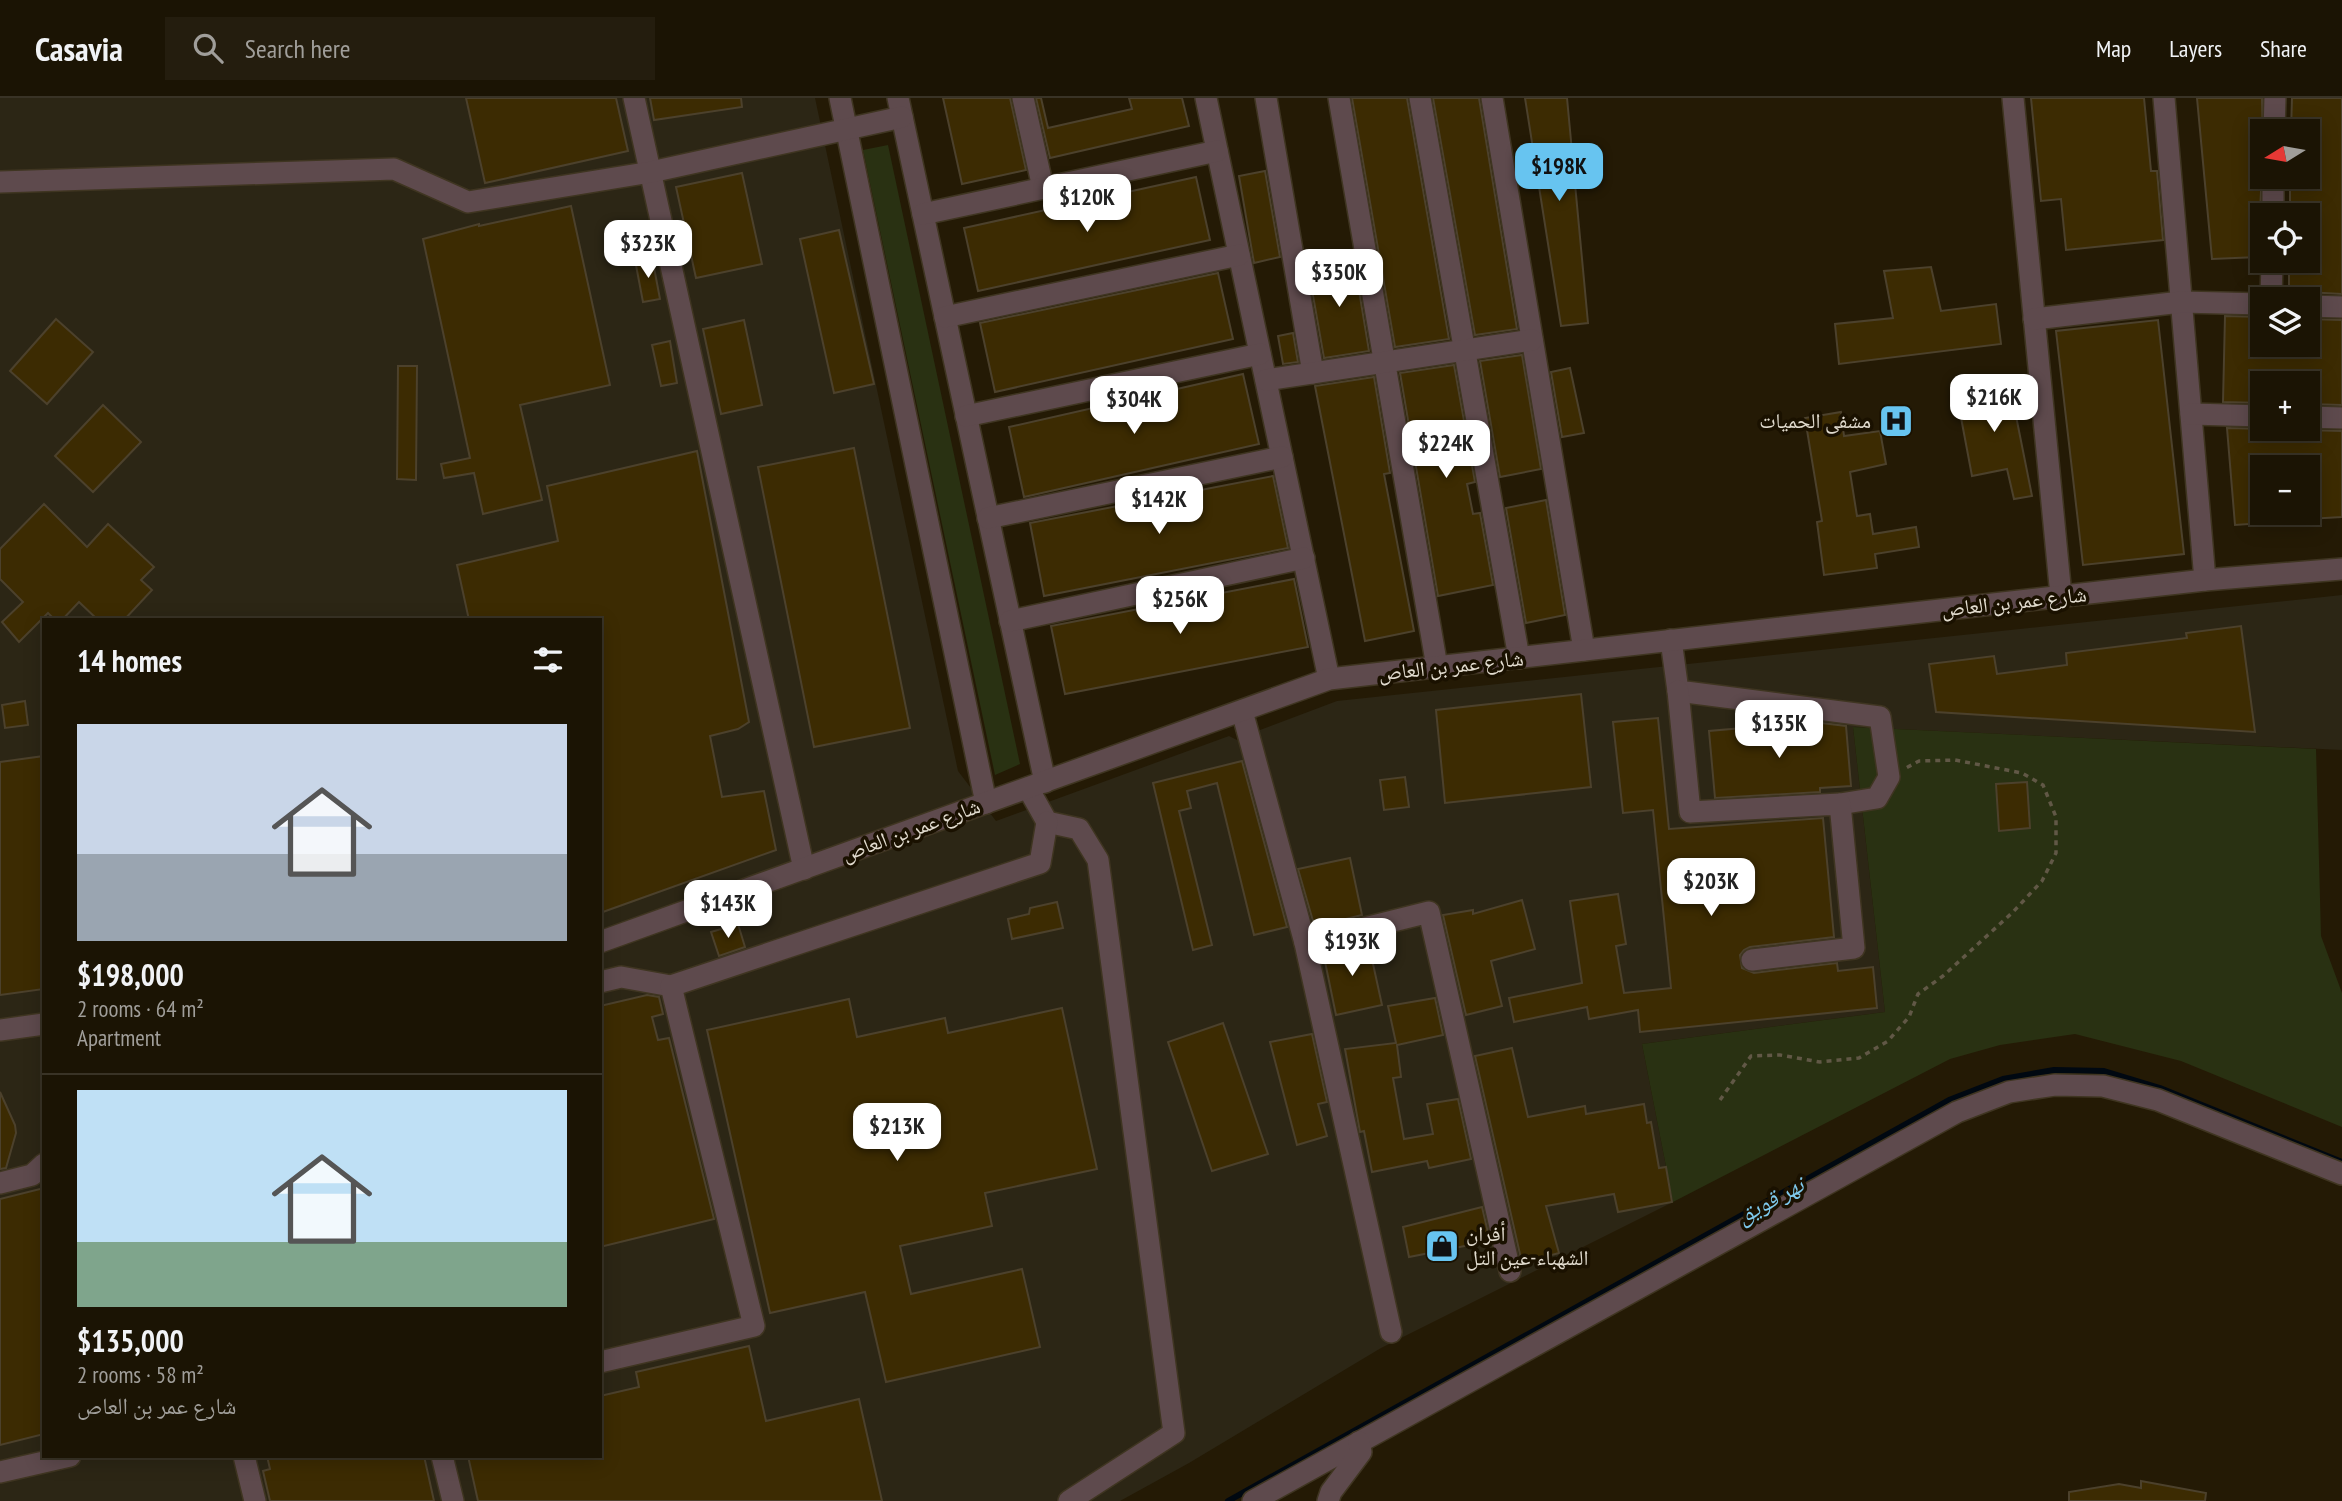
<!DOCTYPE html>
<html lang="en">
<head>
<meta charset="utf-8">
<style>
  :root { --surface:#1b1404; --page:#241d0e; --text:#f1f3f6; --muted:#a09e9a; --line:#393326; --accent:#67c4f0 }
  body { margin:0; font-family:"PT Sans Narrow","Noto Naskh Arabic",sans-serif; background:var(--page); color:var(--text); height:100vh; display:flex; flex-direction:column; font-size:26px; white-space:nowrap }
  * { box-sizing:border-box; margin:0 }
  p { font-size:23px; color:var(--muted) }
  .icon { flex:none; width:38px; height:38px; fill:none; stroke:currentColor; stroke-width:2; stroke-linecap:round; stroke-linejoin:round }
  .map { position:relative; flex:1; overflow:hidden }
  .panel { position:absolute; left:42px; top:520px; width:560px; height:840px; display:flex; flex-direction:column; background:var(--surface); border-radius:0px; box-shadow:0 4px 18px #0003,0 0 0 2px var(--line) }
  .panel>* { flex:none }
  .needle { width:46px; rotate:259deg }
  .tools { position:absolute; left:2250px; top:21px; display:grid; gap:14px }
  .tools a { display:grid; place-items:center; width:70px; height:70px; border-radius:0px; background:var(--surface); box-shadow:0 4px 18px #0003,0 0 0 2px var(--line); font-size:35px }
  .price { position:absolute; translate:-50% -60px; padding:0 16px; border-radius:14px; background:#fff; color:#222; font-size:23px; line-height:46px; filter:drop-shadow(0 2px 4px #0008) }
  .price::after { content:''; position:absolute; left:50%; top:42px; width:21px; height:16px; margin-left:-10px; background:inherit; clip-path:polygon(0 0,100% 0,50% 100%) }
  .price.selected { background:var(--accent); color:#111 }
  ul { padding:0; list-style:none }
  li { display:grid; align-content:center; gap:14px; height:371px; padding:0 35px }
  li+li { border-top:2px solid var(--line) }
  li span { display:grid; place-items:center; height:217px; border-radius:0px; color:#555 }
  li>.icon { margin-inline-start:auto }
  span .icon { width:126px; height:126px; fill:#fffc; stroke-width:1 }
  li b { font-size:30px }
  h2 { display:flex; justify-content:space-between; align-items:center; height:84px; padding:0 35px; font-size:30px }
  header { display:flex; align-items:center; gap:42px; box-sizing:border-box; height:98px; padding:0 35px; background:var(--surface); border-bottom:2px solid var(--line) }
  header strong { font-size:33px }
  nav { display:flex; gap:38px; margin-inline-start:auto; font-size:24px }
  .search { width:490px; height:63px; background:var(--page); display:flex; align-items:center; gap:18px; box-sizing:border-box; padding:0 24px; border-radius:0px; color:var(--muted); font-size:26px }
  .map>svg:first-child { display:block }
  .industrial { fill:#2c2615; fill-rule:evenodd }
  .green { fill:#293112 }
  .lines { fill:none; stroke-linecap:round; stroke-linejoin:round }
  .stream { stroke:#000811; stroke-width:6 }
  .building { fill:#3c2b02; stroke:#4c412c; stroke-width:2 }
  .minor-casing { stroke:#3f3521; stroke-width:24 }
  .path { stroke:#615846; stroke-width:3.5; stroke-dasharray:5 5; stroke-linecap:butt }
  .minor { stroke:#5e4a4d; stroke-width:21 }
  .labels { text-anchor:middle; stroke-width:7; stroke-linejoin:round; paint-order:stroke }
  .poi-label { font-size:21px; fill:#e2dccf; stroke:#1a1100; text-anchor:end }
  .street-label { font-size:21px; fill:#e2dccf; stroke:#1a1100 }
  .water-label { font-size:23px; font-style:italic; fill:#7fcaed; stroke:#1a1100 }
</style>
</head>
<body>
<header>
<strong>Casavia</strong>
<div class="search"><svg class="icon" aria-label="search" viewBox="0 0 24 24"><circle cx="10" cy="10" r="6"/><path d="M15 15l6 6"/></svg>Search here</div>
<nav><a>Map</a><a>Layers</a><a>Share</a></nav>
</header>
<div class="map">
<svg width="2342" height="1403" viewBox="0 0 2342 1403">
  <rect width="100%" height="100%" fill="#241a05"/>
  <path class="industrial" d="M0,0H815L958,673L996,723L1229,638L1251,649L1260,632L1337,603L2342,497V652L1853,629L1885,914L1642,946L1673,1104L1381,1250L1189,1365L1120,1403H0ZM44,522H600V1358H44Z"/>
  <g class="green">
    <polygon points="888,47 1020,666 995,677 863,52"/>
    <polygon points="1853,629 2316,651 2321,838 2342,895 2342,1029 2181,963 2075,936 2000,947 1950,961 1673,1104 1642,946 1885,914"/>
  </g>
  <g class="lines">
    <polyline class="stream" points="1228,1403 1949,1002 2003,981 2054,972 2104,973 2160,990 2342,1064"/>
  </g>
  <g class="building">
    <polygon points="466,0 616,0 628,53 485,85"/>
    <polygon points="650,0 741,0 742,9 654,22"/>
    <polygon points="943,0 1010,0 1026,72 962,86"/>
    <polygon points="1036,0 1041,0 1048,30 1132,11 1129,0 1182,0 1189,28 1050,60"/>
    <polygon points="1352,0 1407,0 1449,241 1395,249"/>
    <polygon points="1433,0 1479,0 1517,231 1475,237"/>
    <polygon points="1525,0 1567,0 1588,225 1561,228"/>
    <polygon points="2031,0 2144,0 2151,73 2157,73 2163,142 2066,152 2061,101 2041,103"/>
    <polygon points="2197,0 2262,0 2263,49 2258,159 2212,161"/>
    <polygon points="2292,0 2342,0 2342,196 2289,193 2289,163 2308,163 2308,117 2290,117 2290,79 2308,79 2308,33 2291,33"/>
    <polygon points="1265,73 1280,159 1254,165 1239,78"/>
    <polygon points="742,75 762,166 696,180 676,89"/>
    <polygon points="1196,79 1210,142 978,193 964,130"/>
    <polygon points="571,108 610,287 520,307 542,402 483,416 474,375 444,380 441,366 470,360 423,141 479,126 479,128"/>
    <polygon points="839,132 874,286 834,295 800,141"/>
    <polygon points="652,159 660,201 643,204 635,162"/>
    <polygon points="1354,162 1369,253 1324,260 1308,169"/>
    <polygon points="1931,169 1941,213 1996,206 2001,246 1839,266 1835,226 1893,220 1884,173"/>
    <polygon points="1218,175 1233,241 995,294 980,225"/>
    <polygon points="2225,218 2263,219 2263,247 2308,247 2308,221 2342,222 2342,307 2308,306 2308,285 2263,285 2263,305 2223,304"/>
    <polygon points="56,221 93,254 47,306 10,273"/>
    <polygon points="744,222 762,307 721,316 703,231"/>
    <polygon points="2158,222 2184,456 2083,467 2056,233"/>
    <polygon points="1293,235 1298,264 1283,266 1278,238"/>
    <polygon points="670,243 677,285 661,288 652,247"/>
    <polygon points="1522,257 1541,371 1500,379 1480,263"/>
    <polygon points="1454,267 1475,384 1467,386 1473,416 1480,415 1493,487 1438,498 1400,275"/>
    <polygon points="398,268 417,268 416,382 397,381"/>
    <polygon points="1570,270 1584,335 1562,339 1551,274"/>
    <polygon points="1243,276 1259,346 1024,399 1009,329"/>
    <polygon points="1374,279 1390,375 1384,376 1414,533 1365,543 1315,288"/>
    <polygon points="2009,283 2032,398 2014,401 2007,371 1972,378 1956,293"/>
    <polygon points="103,307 141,344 93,394 55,358"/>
    <polygon points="1841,314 1844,338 1880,333 1886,366 1850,374 1857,418 1870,416 1873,436 1916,429 1919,449 1875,456 1877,470 1824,477 1817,424 1822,423 1805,320"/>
    <polygon points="2227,330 2342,333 2342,419 2308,421 2308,369 2263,369 2263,425 2235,427"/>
    <polygon points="854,350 910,630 814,649 758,369"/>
    <polygon points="697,353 749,624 738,631 710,638 722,699 764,693 776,752 600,815 600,522 469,522 457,467 558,443 547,388"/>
    <polygon points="1273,378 1288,450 1044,498 1030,425"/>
    <polygon points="1546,402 1565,517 1526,525 1506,410"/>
    <polygon points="44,406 87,449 108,426 154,469 141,482 152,492 124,522 98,522 79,504 62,522 55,522 48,515 19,544 2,524 23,504 0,481 0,451"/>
    <polygon points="1294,481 1308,549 1065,596 1051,528"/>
    <polygon points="2241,528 2255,634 1936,614 1929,566 1994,558 1997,576 2067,567 2066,555 2187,540 2186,535"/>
    <polygon points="1581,596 1591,689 1445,705 1436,612"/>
    <polygon points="25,603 28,627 5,630 2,607"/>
    <polygon points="1658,620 1669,731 1823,720 1834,839 1750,849 1744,852 1740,857 1742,870 1754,875 1837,865 1838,873 1873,869 1877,910 1640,934 1638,912 1589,921 1587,909 1514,924 1509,900 1582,885 1570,803 1618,796 1626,846 1616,848 1624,895 1671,890 1653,712 1623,715 1613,624"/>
    <polygon points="1813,624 1846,628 1851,688 1820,690 1820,694 1715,700 1709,633"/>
    <polygon points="44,658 44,891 0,897 0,664"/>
    <polygon points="1242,663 1287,829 1254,837 1217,685 1187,693 1191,710 1179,713 1212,847 1193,852 1153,685"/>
    <polygon points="1405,679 1409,709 1384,712 1380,682"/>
    <polygon points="2027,684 2030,730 1999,733 1996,686"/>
    <polygon points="1350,760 1362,817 1317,828 1316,822 1313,823 1298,771"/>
    <polygon points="1522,802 1535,851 1491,863 1502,908 1466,917 1443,817 1473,812 1473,816"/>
    <polygon points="1057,804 1063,830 1012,841 1008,821 1029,816 1030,810"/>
    <polygon points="738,826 745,849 719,858 711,834"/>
    <polygon points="1368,843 1382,907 1336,917 1323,854"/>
    <polygon points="647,897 659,899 663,916 652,919 658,942 669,940 714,1121 600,1149 600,908"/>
    <polygon points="1435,900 1443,937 1397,947 1401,979 1393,980 1404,1041 1433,1036 1427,1006 1458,1001 1471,1061 1429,1070 1427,1063 1372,1074 1364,1033 1360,1034 1345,951 1396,945 1388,908"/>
    <polygon points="849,901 857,939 945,920 948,935 1062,910 1097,1071 985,1095 992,1128 900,1148 911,1196 1022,1171 1040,1249 886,1284 865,1194 770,1215 707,932"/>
    <polygon points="1223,925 1268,1056 1212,1073 1168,944"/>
    <polygon points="1312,936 1327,1004 1318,1006 1327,1038 1297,1047 1270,944"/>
    <polygon points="1512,950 1528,1019 1585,1008 1586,1016 1644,1006 1647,1025 1651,1024 1659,1070 1666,1069 1672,1104 1618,1114 1614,1096 1546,1108 1559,1155 1522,1165 1475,958"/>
    <polygon points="0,994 15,1027 16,1035 6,1070 0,1071"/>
    <polygon points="44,1090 44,1336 0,1347 0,1101"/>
    <polygon points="1482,1109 1490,1143 1409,1159 1403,1129"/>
    <polygon points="749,1248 766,1323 859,1301 882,1403 478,1403 468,1358 600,1358 600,1298 639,1289 636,1274"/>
    <polygon points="267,1358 424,1358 434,1403 270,1403 263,1373 270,1371"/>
    <polygon points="2141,1383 2206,1395 2205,1403 2069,1403 2069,1394 2119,1386 2141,1390"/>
  </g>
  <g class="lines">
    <g class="minor-casing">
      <g id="minor">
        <polyline points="634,0 804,771"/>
        <polyline points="840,0 986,705"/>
        <polyline points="898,0 1045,684"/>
        <polyline points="1023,0 1043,90"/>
        <polyline points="1206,0 1329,581"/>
        <polyline points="1266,0 1313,275"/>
        <polyline points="1339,0 1437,569"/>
        <polyline points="1420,0 1519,560"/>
        <polyline points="1492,0 1584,552"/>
        <polyline points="2013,0 2061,498"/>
        <polyline points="2164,0 2205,482"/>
        <polyline points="2274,33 2275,0"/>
        <polyline points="0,84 394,71 468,104 651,74 902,19"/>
        <polyline points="923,116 1217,53"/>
        <polyline points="2273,117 2273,79"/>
        <polyline points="2271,201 2272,163"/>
        <polyline points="2308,208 2342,209"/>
        <polyline points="945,219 1239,157"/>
        <polyline points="2034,221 2181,204 2263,206"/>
        <polyline points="1266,282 1532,242"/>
        <polyline points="2191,316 2263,318"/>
        <polyline points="966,318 1260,256"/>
        <polyline points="2308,319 2342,320"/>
        <polyline points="988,420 1282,359"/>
        <polyline points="1010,523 1304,460"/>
        <polyline points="1671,542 1678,593 1880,619 1889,679 1877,700 1840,706"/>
        <polyline points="1678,593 1690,714 1840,706 1854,850 1752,862"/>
        <polyline points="1242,613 1305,845 1391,1234"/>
        <polyline points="1028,690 1047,724 1079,731 1098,762 1174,1335 1069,1403"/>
        <polyline points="600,844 1329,581 2205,482 2342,471"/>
        <polyline points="1305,845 1429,814 1510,1173"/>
        <polyline points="600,884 621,879 671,888"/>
        <polyline points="0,932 44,926"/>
        <polyline points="0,1085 32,1077 44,1066"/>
        <polyline points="600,1264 754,1228 671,888 1040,765 1047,724"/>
        <polyline points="244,1358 255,1403"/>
        <polyline points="442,1358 453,1403"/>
        <polyline points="0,1374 70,1358"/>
        <polyline points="1253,1403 1957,1014 2009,994 2055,987 2103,988 2158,1002 2342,1076"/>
        <polyline points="1328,1403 1331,1394 1361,1354 1359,1344"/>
      </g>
    </g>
    <polyline class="path" points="1720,1002 1751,958 1780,957 1820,964 1859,960 1888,943 1909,919 1918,896 1943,878 2013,814 2042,783 2056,755 2056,719 2043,687 2022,675 1955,662 1919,663 1906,670"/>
    <use href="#minor" class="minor"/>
  </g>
  <defs>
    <g id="hospital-square" transform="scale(1.75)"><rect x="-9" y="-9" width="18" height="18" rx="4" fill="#67c4f0" stroke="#1a1100"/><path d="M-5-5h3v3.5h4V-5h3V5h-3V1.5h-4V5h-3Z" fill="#111"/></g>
    <g id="shop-square" transform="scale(1.75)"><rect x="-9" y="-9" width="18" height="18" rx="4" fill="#67c4f0" stroke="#1a1100"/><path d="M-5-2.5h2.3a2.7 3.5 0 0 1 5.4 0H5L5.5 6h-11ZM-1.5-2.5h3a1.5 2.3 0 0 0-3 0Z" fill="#111"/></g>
  </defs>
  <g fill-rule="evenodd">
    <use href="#hospital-square" x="1896" y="323"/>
    <use href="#shop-square" x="1442" y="1148"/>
  </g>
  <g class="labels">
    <g class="poi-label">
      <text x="1871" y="330">مشفى الحميات</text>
      <text x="1466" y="1143" text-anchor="start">أفران<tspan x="1466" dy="24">الشهباء-عين التل</tspan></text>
    </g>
    <g class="street-label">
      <text transform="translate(2014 504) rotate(-6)" y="7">شارع عمر بن العاص</text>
      <text transform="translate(1451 568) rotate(-6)" y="7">شارع عمر بن العاص</text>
      <text transform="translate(911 732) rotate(-20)" y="7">شارع عمر بن العاص</text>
    </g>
    <g class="water-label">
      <text transform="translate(1770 1102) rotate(-29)" y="8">نهر قويق</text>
    </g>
  </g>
</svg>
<div class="tools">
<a><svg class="needle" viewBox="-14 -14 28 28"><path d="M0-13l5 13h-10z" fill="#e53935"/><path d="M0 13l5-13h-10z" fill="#a09e9a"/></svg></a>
<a><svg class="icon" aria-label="locate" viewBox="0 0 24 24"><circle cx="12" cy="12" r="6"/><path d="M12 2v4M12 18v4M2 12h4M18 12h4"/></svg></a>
<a><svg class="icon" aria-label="layers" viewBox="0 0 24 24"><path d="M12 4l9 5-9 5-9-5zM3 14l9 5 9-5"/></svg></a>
<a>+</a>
<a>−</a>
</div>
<b class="price selected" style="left:1559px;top:105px">$198K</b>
<b class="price" style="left:1087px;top:136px">$120K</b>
<b class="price" style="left:648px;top:182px">$323K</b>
<b class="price" style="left:1339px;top:211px">$350K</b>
<b class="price" style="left:1994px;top:336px">$216K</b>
<b class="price" style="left:1134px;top:338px">$304K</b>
<b class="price" style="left:1446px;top:382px">$224K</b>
<b class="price" style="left:1159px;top:438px">$142K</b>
<b class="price" style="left:1180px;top:538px">$256K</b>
<b class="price" style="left:1779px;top:662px">$135K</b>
<b class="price" style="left:1711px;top:820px">$203K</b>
<b class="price" style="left:728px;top:842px">$143K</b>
<b class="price" style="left:1352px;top:880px">$193K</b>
<b class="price" style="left:897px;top:1065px">$213K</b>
<section class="panel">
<h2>14 homes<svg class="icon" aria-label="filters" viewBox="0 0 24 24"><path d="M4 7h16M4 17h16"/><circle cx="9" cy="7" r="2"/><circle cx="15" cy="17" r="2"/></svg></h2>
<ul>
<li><span style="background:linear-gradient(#c9d6e8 60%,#9aa5b1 0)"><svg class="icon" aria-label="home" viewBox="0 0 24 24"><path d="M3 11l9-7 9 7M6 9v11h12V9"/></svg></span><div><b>$198,000</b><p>2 rooms · 64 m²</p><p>Apartment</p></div></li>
<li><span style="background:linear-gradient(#bfe0f5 70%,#7fa58c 0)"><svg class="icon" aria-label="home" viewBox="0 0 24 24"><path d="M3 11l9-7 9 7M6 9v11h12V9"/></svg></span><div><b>$135,000</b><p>2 rooms · 58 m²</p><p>شارع عمر بن العاص</p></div></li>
</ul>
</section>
</div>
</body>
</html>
